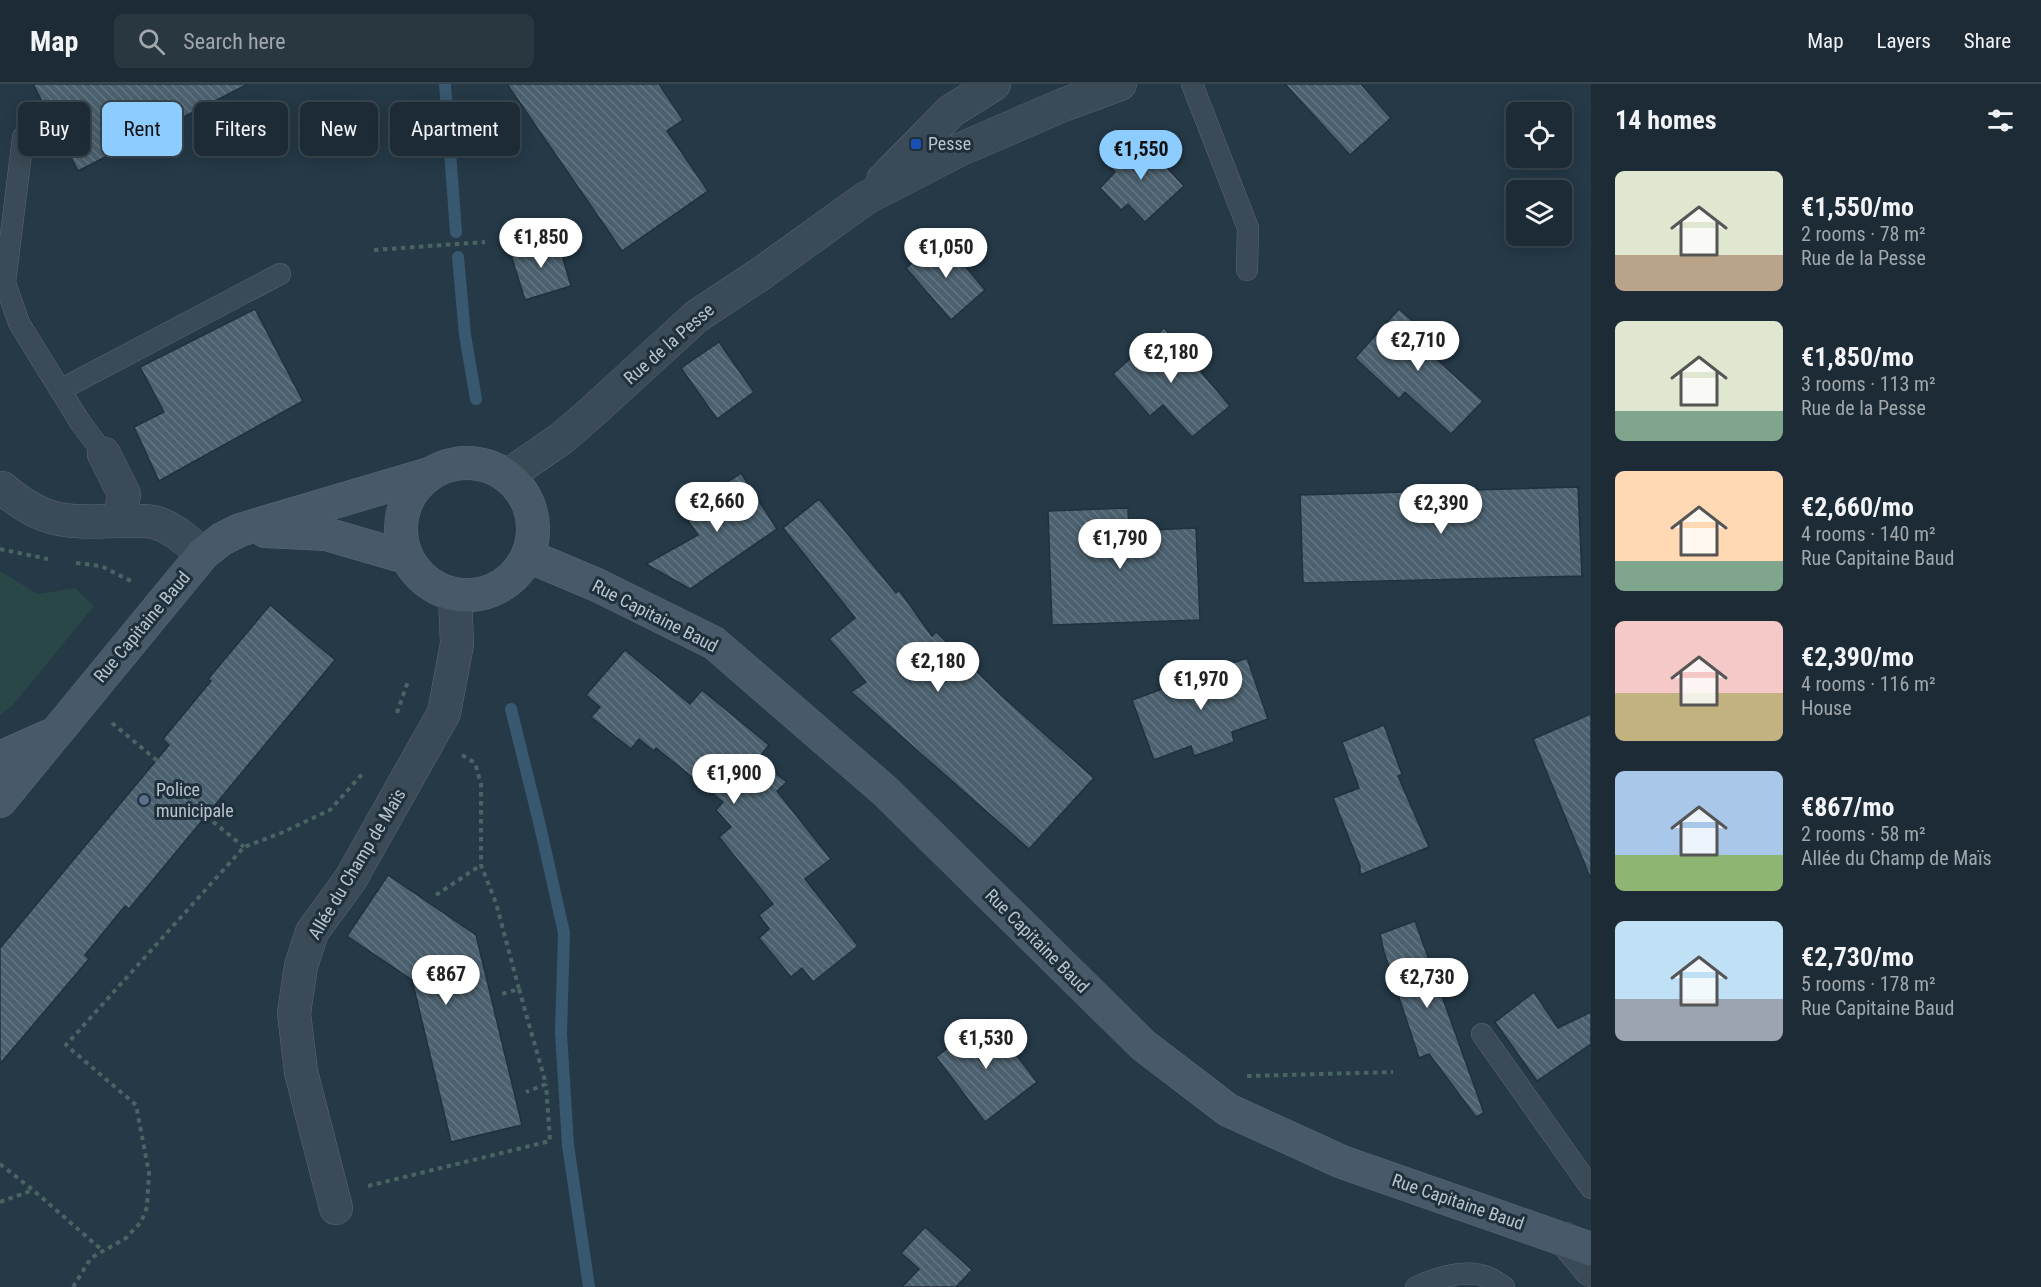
<!DOCTYPE html>
<html lang="en">
<head>
<meta charset="utf-8">
<style>
  :root { --surface:#1c2b35; --page:#293741; --text:#f1f3f6; --muted:#a0a7ad; --line:#3a4750; --accent:#8dccff }
  body { margin:0; font-family:"Roboto Condensed",sans-serif; background:var(--page); color:var(--text); height:100vh; display:flex; flex-direction:column; font-size:22px; white-space:nowrap }
  * { box-sizing:border-box; margin:0 }
  p { font-size:20px; color:var(--muted) }
  .icon { flex:none; width:33px; height:33px; fill:none; stroke:currentColor; stroke-width:2; stroke-linecap:round; stroke-linejoin:round }
  .map { position:relative; flex:1; overflow:hidden }
  .sheet { display:flex; flex-direction:column; background:var(--surface); width:450px }
  .sheet>* { flex:none }
  .top-card { position:absolute; left:18px; top:18px; width:570px; height:54px; display:flex; gap:12px }
  .buttons { position:absolute; left:1506px; top:18px; display:grid; gap:12px }
  .buttons a { display:grid; place-items:center; width:66px; height:66px; border-radius:9px; background:var(--surface); box-shadow:0 3px 15px #0003,0 0 0 2px var(--line); font-size:30px }
  .price { position:absolute; translate:-50% -51px; padding:0 14px; border-radius:21px; background:#fff; color:#222; font-size:20px; line-height:39px; filter:drop-shadow(0 2px 3px #0008) }
  .price::after { content:''; position:absolute; left:50%; top:36px; width:18px; height:14px; margin-left:-9px; background:inherit; clip-path:polygon(0 0,100% 0,50% 100%) }
  .price.active { background:var(--accent); color:#111 }
  ul { padding:0; list-style:none }
  li { display:flex; align-items:center; gap:18px; height:150px; padding:0 24px }
  li span { display:grid; place-items:center; flex:none; width:168px; height:120px; border-radius:9px; color:#555 }
  li>.icon { margin-inline-start:auto }
  span .icon { width:72px; height:72px; fill:#fffc; stroke-width:1 }
  li b { font-size:26px }
  h2 { display:flex; justify-content:space-between; align-items:center; height:72px; padding:0 24px; font-size:26px }
  .pill { padding:0 21px; border-radius:9px; background:var(--surface); box-shadow:0 3px 15px #0003,0 0 0 2px var(--line); font-size:21px; line-height:54px }
  .pill.active { background:var(--accent); color:#111 }
  header { display:flex; align-items:center; gap:36px; box-sizing:border-box; height:84px; padding:0 30px; background:var(--surface); border-bottom:2px solid var(--line) }
  header strong { font-size:28px }
  nav { display:flex; gap:33px; margin-inline-start:auto; font-size:21px }
  .search { width:420px; height:54px; background:var(--page); display:flex; align-items:center; gap:15px; box-sizing:border-box; padding:0 21px; border-radius:9px; color:var(--muted); font-size:22px }
  main { display:flex; flex:1; min-height:0 }
  .map>svg:first-child { display:block }
  .pitch { fill:#284746 }
  .lines { fill:none; stroke-linecap:round; stroke-linejoin:round }
  .stream { stroke:#38586f; stroke-width:12 }
  .building { fill:url(#building-back-hatch); stroke:#21313d; stroke-width:1.5 }
  .lane-casing { stroke:#596873; stroke-width:22 }
  .street-casing { stroke:#596873; stroke-width:34 }
  .secondary-casing { stroke:#596873; stroke-width:34 }
  .path { stroke:#486563; stroke-width:4; stroke-dasharray:4.5 4.5; stroke-linecap:butt }
  .lane { stroke:#3a4a56; stroke-width:21 }
  .street { stroke:#3a4a56; stroke-width:33 }
  .secondary { stroke:#485a69; stroke-width:33 }
  .transit-dot { fill:#1a4fb4; stroke:#1f2f3b; stroke-width:2 }
  .service-dot { fill:#5c6f8a; stroke:#1f2f3b; stroke-width:2 }
  .labels { text-anchor:middle; stroke-width:6; stroke-linejoin:round; paint-order:stroke }
  .poi-label { font-size:18px; fill:#b8c5cf; stroke:#1f2f3b; text-anchor:start }
  .street-label { font-size:18px; fill:#b8c5cf; stroke:#1f2f3b }
</style>
</head>
<body>
<header>
<strong>Map</strong>
<div class="search"><svg class="icon" aria-label="search" viewBox="0 0 24 24"><circle cx="10" cy="10" r="6"/><path d="M15 15l6 6"/></svg>Search here</div>
<nav><a>Map</a><a>Layers</a><a>Share</a></nav>
</header>
<main>
<div class="map">
<svg width="1591" height="1203" viewBox="0 0 1591 1203">
  <defs>
    <pattern id="building-back-hatch" width="6" height="6" patternUnits="userSpaceOnUse" patternTransform="scale(1.5)"><rect width="6" height="6" fill="#4c616f"/><path d="M-1 5l2 2M0 0l6 6M5-1l2 2" fill="none" stroke="#647682"/></pattern>
  </defs>
  <rect width="100%" height="100%" fill="#253947"/>
  <polygon class="pitch" points="0,487 38,510 75,504 94,522 13,621 0,631"/>
  <g class="lines">
    <g class="stream">
      <polyline points="445,0 456,148"/>
      <polyline points="458,173 465,251 476,315"/>
      <polyline points="511,625 540,742 564,849 561,949 568,1061 589,1203"/>
    </g>
  </g>
  <g class="building">
    <polygon points="33,0 248,0 78,87"/>
    <polygon points="507,0 659,0 683,36 667,47 708,107 622,167"/>
    <polygon points="1285,0 1361,0 1391,34 1350,71"/>
    <polygon points="1139,53 1184,102 1145,138 1128,120 1121,126 1100,104 1115,88 1108,81"/>
    <polygon points="557,154 571,202 525,216 510,168"/>
    <polygon points="942,154 985,206 951,236 906,184"/>
    <polygon points="255,225 303,317 159,397 134,343 164,328 140,283"/>
    <polygon points="1399,225 1443,264 1434,273 1483,317 1451,350 1405,308 1399,315 1355,274"/>
    <polygon points="1164,244 1230,322 1192,353 1163,321 1150,332 1113,290"/>
    <polygon points="719,258 754,308 717,335 681,284"/>
    <polygon points="741,389 777,445 690,505 646,480 698,451 682,428"/>
    <polygon points="1578,403 1582,492 1303,499 1300,411"/>
    <polygon points="819,415 896,509 899,506 932,552 936,548 1001,611 1094,694 1029,765 851,608 866,598 829,555 855,534 783,444"/>
    <polygon points="1128,424 1129,447 1196,444 1200,536 1052,541 1048,427"/>
    <polygon points="270,521 335,576 129,825 125,822 85,871 89,875 0,980 0,864 169,661 163,655 211,597 208,595"/>
    <polygon points="625,566 690,620 702,606 769,661 757,676 787,698 777,707 831,775 805,795 858,862 813,898 802,884 791,893 759,854 769,845 759,831 773,820 719,753 731,743 716,726 723,718 656,664 654,667 639,655 631,665 591,633 600,623 586,611"/>
    <polygon points="1247,574 1268,635 1232,648 1234,658 1194,672 1191,662 1154,676 1132,616"/>
    <polygon points="1591,630 1591,793 1590,793 1533,655"/>
    <polygon points="1384,641 1402,690 1398,692 1429,763 1360,791 1360,782 1333,714 1359,704 1342,658"/>
    <polygon points="388,791 476,851 522,1041 451,1058 412,896 347,852"/>
    <polygon points="1415,837 1484,1029 1476,1033 1429,970 1419,974 1384,868 1380,850"/>
    <polygon points="1534,908 1558,944 1591,928 1591,960 1537,997 1495,938"/>
    <polygon points="988,934 1037,998 985,1038 936,973"/>
    <polygon points="925,1143 972,1186 956,1203 902,1203 919,1185 901,1169"/>
  </g>
  <g class="lines">
    <g class="lane-casing">
      <g id="lane">
        <polyline points="1192,0 1248,144 1247,186"/>
        <polyline points="23,53 5,199 19,239 80,338 104,370"/>
        <polyline points="60,306 280,190"/>
        <polyline points="1482,950 1591,1104"/>
        <path d="M1416,1203C1437,1194 1465,1184 1487,1193C1493,1195 1499,1200 1504,1203"/>
      </g>
    </g>
    <g class="street-casing">
      <g id="street">
        <polyline points="883,96 951,27 994,0"/>
        <polyline points="104,370 124,410 120,437"/>
        <polyline points="507,392 562,354 592,328 697,232 762,189 866,114 961,65 1063,21 1120,0"/>
        <path d="M2,404C41,437 62,439 112,437C125,437 140,436 153,438C172,442 188,458 203,470"/>
        <polyline points="336,1124 301,988 294,929 301,882 312,848 350,796 444,629 457,560 455,511"/>
        <polyline points="1565,1155 1591,1186"/>
      </g>
    </g>
    <g class="secondary-casing">
      <g id="secondary">
        <circle cx="467" cy="445" r="66"/>
        <polyline points="265,447 326,450 405,473"/>
        <polyline points="528,472 597,501 714,559 885,707 1143,961 1228,1026 1342,1078 1591,1165"/>
        <polyline points="0,674 49,652"/>
        <polyline points="0,717 203,470 222,455 240,446 429,390"/>
      </g>
    </g>
    <g class="path">
      <polyline points="374,166 485,158"/>
      <polyline points="0,465 48,475"/>
      <polyline points="76,479 101,482 131,497"/>
      <polyline points="397,629 408,597"/>
      <polyline points="112,639 160,679"/>
      <polyline points="462,671 475,679 481,700 481,781 496,819 519,905 502,910"/>
      <polyline points="206,732 244,763"/>
      <polyline points="436,811 481,781"/>
      <polyline points="519,905 546,1000 526,1008"/>
      <polyline points="1247,992 1393,988"/>
      <polyline points="0,1080 33,1106 102,1166"/>
      <polyline points="368,1102 550,1057 546,1000"/>
      <polyline points="0,1118 33,1106"/>
      <polyline points="73,1203 91,1174 126,1154 141,1138 147,1123 149,1089 136,1021 66,961 244,763 281,749 330,726 364,688"/>
    </g>
    <use href="#lane" class="lane"/>
    <use href="#street" class="street"/>
    <use href="#secondary" class="secondary"/>
  </g>
  <rect class="transit-dot" x="910" y="54" width="12" height="12" rx="3"/>
  <circle class="service-dot" cx="144" cy="716" r="6"/>
  <g class="labels">
    <g class="poi-label">
      <text x="928" y="66">Pesse</text>
      <text x="156" y="712">Police<tspan x="156" dy="21">municipale</tspan></text>
    </g>
    <g class="street-label">
      <text transform="translate(669 260) rotate(-41)" y="6">Rue de la Pesse</text>
      <text transform="translate(655 532) rotate(27)" y="6">Rue Capitaine Baud</text>
      <text transform="translate(142 543) rotate(-50)" y="6">Rue Capitaine Baud</text>
      <text transform="translate(357 780) rotate(-59)" y="6">Allée du Champ de Maïs</text>
      <text transform="translate(1037 857) rotate(45)" y="6">Rue Capitaine Baud</text>
      <text transform="translate(1458 1118) rotate(19)" y="6">Rue Capitaine Baud</text>
    </g>
  </g>
</svg>
<div class="buttons">
<a><svg class="icon" aria-label="locate" viewBox="0 0 24 24"><circle cx="12" cy="12" r="6"/><path d="M12 2v4M12 18v4M2 12h4M18 12h4"/></svg></a>
<a><svg class="icon" aria-label="layers" viewBox="0 0 24 24"><path d="M12 4l9 5-9 5-9-5zM3 14l9 5 9-5"/></svg></a>
</div>
<b class="price active" style="left:1141px;top:97px">€1,550</b>
<b class="price" style="left:541px;top:185px">€1,850</b>
<b class="price" style="left:946px;top:195px">€1,050</b>
<b class="price" style="left:1418px;top:288px">€2,710</b>
<b class="price" style="left:1171px;top:300px">€2,180</b>
<b class="price" style="left:717px;top:449px">€2,660</b>
<b class="price" style="left:1441px;top:451px">€2,390</b>
<b class="price" style="left:1120px;top:486px">€1,790</b>
<b class="price" style="left:938px;top:609px">€2,180</b>
<b class="price" style="left:1201px;top:627px">€1,970</b>
<b class="price" style="left:734px;top:721px">€1,900</b>
<b class="price" style="left:446px;top:922px">€867</b>
<b class="price" style="left:1427px;top:925px">€2,730</b>
<b class="price" style="left:986px;top:986px">€1,530</b>
<div class="top-card">
<a class="pill">Buy</a>
<a class="pill active">Rent</a>
<a class="pill">Filters</a>
<a class="pill">New</a>
<a class="pill">Apartment</a>
</div>
</div>
<section class="sheet">
<h2>14 homes<svg class="icon" aria-label="filters" viewBox="0 0 24 24"><path d="M4 7h16M4 17h16"/><circle cx="9" cy="7" r="2"/><circle cx="15" cy="17" r="2"/></svg></h2>
<ul>
<li><span style="background:linear-gradient(#dfe7d0 70%,#b9a48a 0)"><svg class="icon" aria-label="home" viewBox="0 0 24 24"><path d="M3 11l9-7 9 7M6 9v11h12V9"/></svg></span><div><b>€1,550/mo</b><p>2 rooms · 78 m²</p><p>Rue de la Pesse</p></div></li>
<li><span style="background:linear-gradient(#dfe7d0 75%,#7fa58c 0)"><svg class="icon" aria-label="home" viewBox="0 0 24 24"><path d="M3 11l9-7 9 7M6 9v11h12V9"/></svg></span><div><b>€1,850/mo</b><p>3 rooms · 113 m²</p><p>Rue de la Pesse</p></div></li>
<li><span style="background:linear-gradient(#ffd9b3 75%,#7fa58c 0)"><svg class="icon" aria-label="home" viewBox="0 0 24 24"><path d="M3 11l9-7 9 7M6 9v11h12V9"/></svg></span><div><b>€2,660/mo</b><p>4 rooms · 140 m²</p><p>Rue Capitaine Baud</p></div></li>
<li><span style="background:linear-gradient(#f6c9c9 60%,#c2b280 0)"><svg class="icon" aria-label="home" viewBox="0 0 24 24"><path d="M3 11l9-7 9 7M6 9v11h12V9"/></svg></span><div><b>€2,390/mo</b><p>4 rooms · 116 m²</p><p>House</p></div></li>
<li><span style="background:linear-gradient(#a9c7e8 70%,#8fb573 0)"><svg class="icon" aria-label="home" viewBox="0 0 24 24"><path d="M3 11l9-7 9 7M6 9v11h12V9"/></svg></span><div><b>€867/mo</b><p>2 rooms · 58 m²</p><p>Allée du Champ de Maïs</p></div></li>
<li><span style="background:linear-gradient(#bfe0f5 65%,#9aa5b1 0)"><svg class="icon" aria-label="home" viewBox="0 0 24 24"><path d="M3 11l9-7 9 7M6 9v11h12V9"/></svg></span><div><b>€2,730/mo</b><p>5 rooms · 178 m²</p><p>Rue Capitaine Baud</p></div></li>
</ul>
</section>
</main>
</body>
</html>
